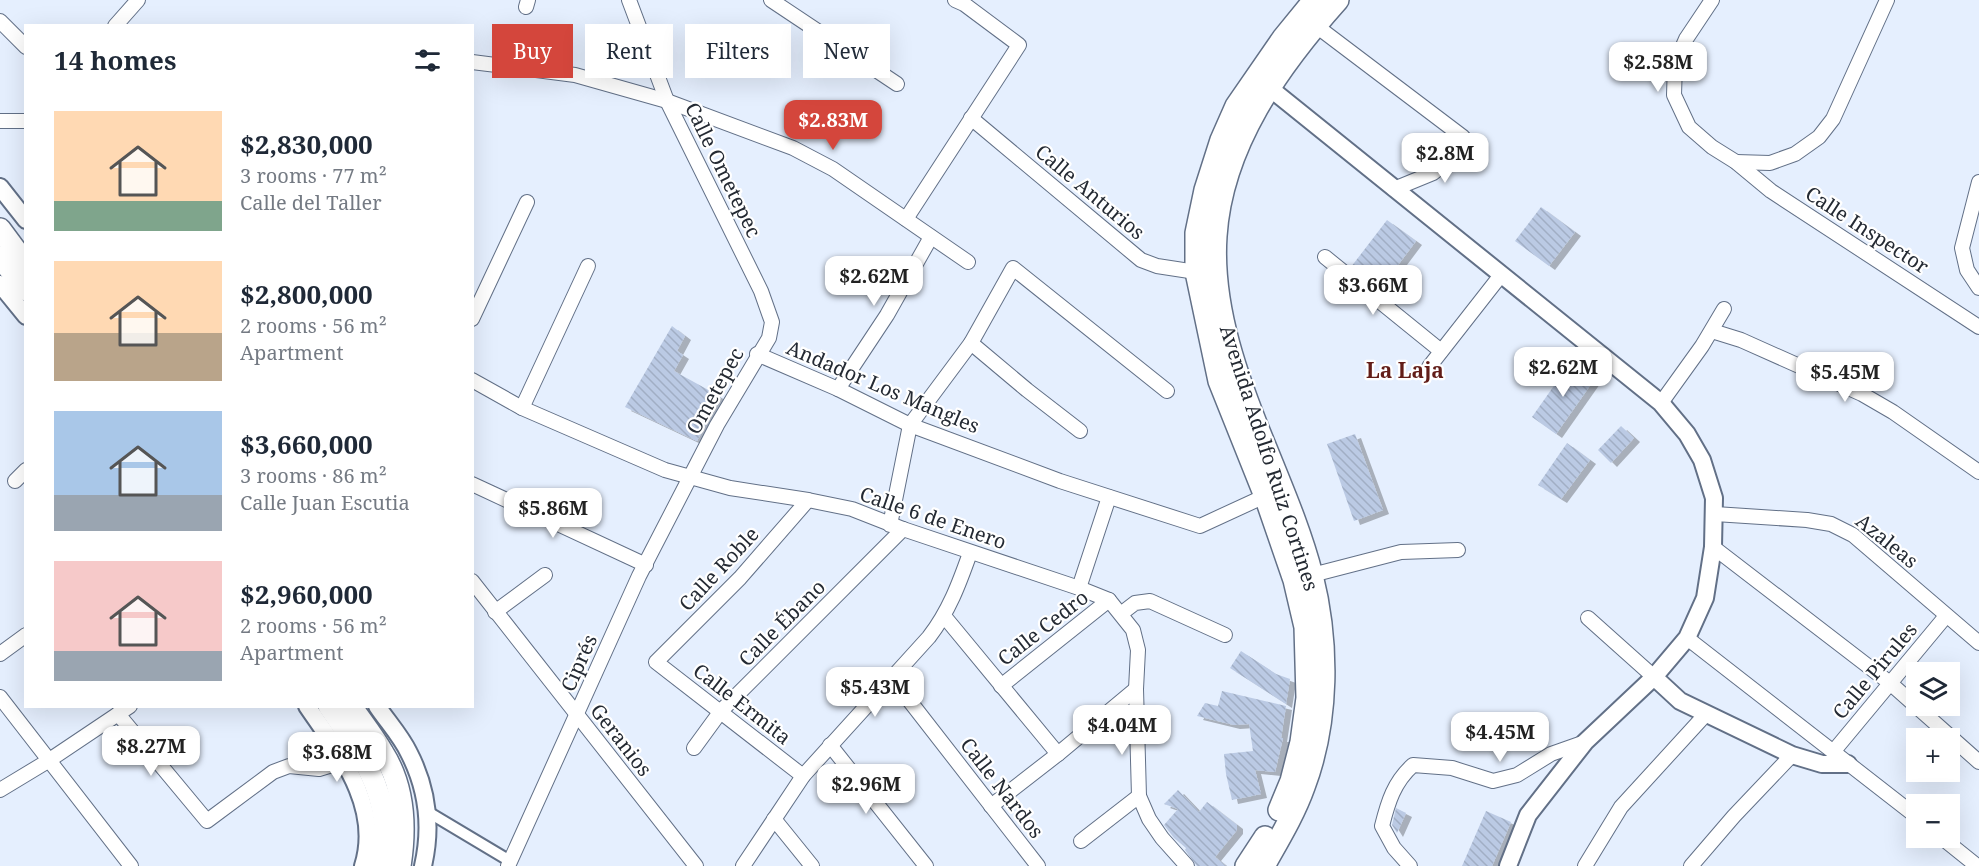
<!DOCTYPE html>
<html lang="en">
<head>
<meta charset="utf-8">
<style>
  :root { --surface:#fff; --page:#f6f6f7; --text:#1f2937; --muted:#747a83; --accent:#d4463c }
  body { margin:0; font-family:"Noto Serif",serif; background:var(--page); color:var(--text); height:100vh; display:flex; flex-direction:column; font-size:22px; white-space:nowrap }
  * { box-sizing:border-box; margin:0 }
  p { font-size:20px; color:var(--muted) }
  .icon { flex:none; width:33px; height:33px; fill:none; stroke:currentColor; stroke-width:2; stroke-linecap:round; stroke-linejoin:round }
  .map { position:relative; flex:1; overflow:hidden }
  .sheet { position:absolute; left:24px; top:24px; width:450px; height:684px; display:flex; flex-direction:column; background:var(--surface); border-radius:0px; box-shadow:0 6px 24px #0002 }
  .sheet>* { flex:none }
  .hud { position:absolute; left:492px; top:24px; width:570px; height:54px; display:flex; gap:12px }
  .tools { position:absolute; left:1906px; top:662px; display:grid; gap:12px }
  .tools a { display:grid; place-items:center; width:54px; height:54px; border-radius:0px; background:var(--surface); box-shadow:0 6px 24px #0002; font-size:30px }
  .price { position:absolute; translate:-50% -51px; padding:0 14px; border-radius:12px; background:#fff; color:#222; font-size:20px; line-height:39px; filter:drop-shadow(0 2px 3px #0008) }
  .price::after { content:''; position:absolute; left:50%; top:36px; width:18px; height:14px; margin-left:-9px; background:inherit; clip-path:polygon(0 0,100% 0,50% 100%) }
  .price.on { background:var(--accent); color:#fff }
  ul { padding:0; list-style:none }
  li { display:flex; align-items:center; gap:18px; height:150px; padding:0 30px }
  li span { display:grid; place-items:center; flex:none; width:168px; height:120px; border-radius:0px; color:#555 }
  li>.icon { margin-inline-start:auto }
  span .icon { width:72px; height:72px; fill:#fffc; stroke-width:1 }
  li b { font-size:26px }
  h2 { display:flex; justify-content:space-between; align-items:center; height:72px; padding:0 30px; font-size:26px }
  .pill { padding:0 21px; border-radius:0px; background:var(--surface); box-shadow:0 6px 24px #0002; font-size:21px; line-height:54px }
  .pill.on { background:var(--accent); color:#fff }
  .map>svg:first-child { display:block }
  .building { fill:url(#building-back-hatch); filter:url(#shadow) }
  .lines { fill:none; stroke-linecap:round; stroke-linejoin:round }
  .pedestrian-casing { stroke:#627087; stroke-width:14 }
  .minor-casing { stroke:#627087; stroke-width:16 }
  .tertiary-casing { stroke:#627087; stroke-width:20 }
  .primary-casing { stroke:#627087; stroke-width:24 }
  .pedestrian { stroke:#fff; stroke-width:10 }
  .minor { stroke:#fff; stroke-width:14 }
  .tertiary { stroke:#fff; stroke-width:16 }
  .primary { stroke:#fff; stroke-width:21 }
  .labels { text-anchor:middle; stroke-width:4.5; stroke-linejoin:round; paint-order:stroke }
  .street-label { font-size:20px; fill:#242a33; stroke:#fff }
  .neighbourhood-label { font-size:21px; font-weight:bold; fill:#621d18; stroke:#fff }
</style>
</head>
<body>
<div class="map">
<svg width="1979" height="866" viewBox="0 0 1979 866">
  <defs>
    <pattern id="building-back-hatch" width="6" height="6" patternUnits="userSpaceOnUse" patternTransform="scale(1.5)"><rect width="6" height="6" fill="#bbcae4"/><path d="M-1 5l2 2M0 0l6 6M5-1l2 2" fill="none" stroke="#a1aec4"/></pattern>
    <filter id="shadow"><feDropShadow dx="6" dy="4" stdDeviation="0" flood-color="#0004"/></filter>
  </defs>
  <rect width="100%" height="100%" fill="#e5effe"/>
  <g class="building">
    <polygon points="1541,207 1575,232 1549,266 1515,241"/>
    <polygon points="1387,220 1416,241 1392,273 1397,276 1384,293 1351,267"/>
    <polygon points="672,326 685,336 677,351 683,355 674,371 721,397 697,441 625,407"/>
    <polygon points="1570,363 1594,380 1556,434 1532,417"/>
    <polygon points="1621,426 1634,438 1611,463 1598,450"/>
    <polygon points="1355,434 1383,510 1354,521 1327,444"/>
    <polygon points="1567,443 1590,460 1561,499 1538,485"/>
    <polygon points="1241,651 1276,674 1290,679 1286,704 1230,668"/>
    <polygon points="1222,691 1286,706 1281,738 1283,738 1275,772 1255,770 1261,794 1232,800 1226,774 1224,754 1253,751 1249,724 1234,725 1197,716 1205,703 1218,706"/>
    <polygon points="1178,790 1199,812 1207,802 1237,825 1237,830 1215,857 1226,866 1197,866 1185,850 1186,848 1174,838 1164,825 1178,809 1164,804"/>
    <polygon points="1396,808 1406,813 1397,833 1392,825"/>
    <polygon points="1486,811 1511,822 1492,866 1462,866"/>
  </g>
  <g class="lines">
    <g class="pedestrian-casing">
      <polyline id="pedestrian" points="428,812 510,861"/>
    </g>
    <g class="minor-casing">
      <g id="minor">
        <polyline points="771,0 897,84"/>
        <polyline points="1712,0 1686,39 1675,64 1674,95 1689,127 1712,147 1736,162 1771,191 1979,327"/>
        <polyline points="526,7 528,0"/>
        <polyline points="0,21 26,47"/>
        <polyline points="1315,25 1463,137 1443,165 1433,173 1394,189"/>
        <polyline points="115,26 138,0"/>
        <polyline points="472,62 575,75 667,101 793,148 833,169 968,262"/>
        <polyline points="971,118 1141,260 1157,266 1196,272"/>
        <polyline points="0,121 26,121"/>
        <polyline points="1736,162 1770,163 1795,154 1819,137 1833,119 1887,0"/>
        <polyline points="1979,182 1962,248 1967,270 1979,288"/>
        <polyline points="906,219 1019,45 964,4 955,0"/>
        <polyline points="1325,257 1441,351"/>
        <polyline points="472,319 527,202"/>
        <polyline points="1712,331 1741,340 1862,394 1893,412 1979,472"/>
        <polyline points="971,343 1027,390 1080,431"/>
        <polyline points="757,354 838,389 910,425 1060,481 1200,526 1265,496"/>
        <polyline points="1429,367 1501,275"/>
        <polyline points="472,380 522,408 665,470 730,488 808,500 852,509 903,529 1079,588 1109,600 1133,630 1138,650 1136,689 1139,796 1149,819 1162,838 1187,866"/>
        <polyline points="838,389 887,315 931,237"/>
        <polyline points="1661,403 1702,346 1724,309"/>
        <polyline points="522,408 588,266"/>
        <polyline points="15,481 26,470"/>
        <polyline points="472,484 646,565"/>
        <polyline points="1715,514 1807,520 1831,524 1853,535 1979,643"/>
        <polyline points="890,525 910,425 971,343 1013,268 1167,391"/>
        <polyline points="1713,547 1890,683 1979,762"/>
        <polyline points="1312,575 1401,552 1458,550"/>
        <polyline points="472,581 696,866"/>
        <polyline points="1079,588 1109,497"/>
        <polyline points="495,612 545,575"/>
        <polyline points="1122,613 1135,603 1150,601 1225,635"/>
        <polyline points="944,616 1058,754"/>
        <polyline points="1588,618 1654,677"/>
        <polyline points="1687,638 1917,817"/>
        <polyline points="0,654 26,635"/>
        <polyline points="891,677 1038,866"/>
        <polyline points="1001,686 1109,600"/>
        <polyline points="0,697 131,866"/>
        <polyline points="118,714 207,821 273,772 289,766 319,769 345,761"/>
        <polyline points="830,745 926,866"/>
        <polyline points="694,748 721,711 903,529"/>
        <polyline points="1833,752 1946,616"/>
        <polyline points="803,776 656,662 740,578 808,500"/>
        <polyline points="0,790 48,761 130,706"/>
        <polyline points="991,806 1058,754 1136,689"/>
        <polyline points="774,819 812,866"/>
        <polyline points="1941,837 1977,866"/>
        <polyline points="1081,841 1139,796"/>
        <polyline points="508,866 639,576 717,425 769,338 772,322 761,291 667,101 629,0"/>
        <path d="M743,866L803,776L929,637C949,611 959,584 970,553"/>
        <path d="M1410,866L1394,848L1382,826C1388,802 1394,782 1413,765L1452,768L1493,781L1517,775L1551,754L1585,742"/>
        <polyline points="1585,866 1621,807 1706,714"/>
        <polyline points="1691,866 1734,816 1792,755"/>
      </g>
    </g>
    <g class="tertiary-casing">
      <g id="tertiary">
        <polyline points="1261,81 1661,403 1687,434 1702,460 1714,498 1713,547 1705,598 1687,638 1654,677 1585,742 1528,815 1508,866"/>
        <polyline points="0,187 26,220"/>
        <polyline points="0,284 26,316"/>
        <polyline points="1654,677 1680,701 1792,755 1822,764 1848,764"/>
        <path d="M307,706C339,753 382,806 363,866"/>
        <path d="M377,706C387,721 401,736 409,753C427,788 432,827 423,866"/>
      </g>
    </g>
    <g class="primary-casing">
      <g id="primary">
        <polyline points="0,229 26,264"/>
        <polyline points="0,257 26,290"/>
        <path d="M329,706C363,756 397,802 381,866"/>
        <path d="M351,706C362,722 374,737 383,753C404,786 406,828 400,866"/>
        <polyline points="1279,810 1291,781 1301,742 1307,698 1305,627 1294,580 1265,496 1219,381 1196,272 1196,233 1205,190 1221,140 1236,106 1283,38 1314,0"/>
        <polyline points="1246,866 1265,837"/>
        <path d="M1264,866C1278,841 1294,815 1304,787C1329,721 1329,643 1312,575C1301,532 1283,490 1266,448C1239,383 1211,308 1216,236C1222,145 1279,66 1338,0"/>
      </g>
    </g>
    <use href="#pedestrian" class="pedestrian"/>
    <use href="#minor" class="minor"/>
    <use href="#tertiary" class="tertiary"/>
    <use href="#primary" class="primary"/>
  </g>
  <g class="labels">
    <g class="street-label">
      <text transform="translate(723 170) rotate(64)" y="7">Calle Ometepec</text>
      <text transform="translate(1090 192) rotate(40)" y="7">Calle Anturios</text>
      <text transform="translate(1867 230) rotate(33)" y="7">Calle Inspector</text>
      <text transform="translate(883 387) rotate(23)" y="7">Andador Los Mangles</text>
      <text transform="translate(715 391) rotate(-61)" y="7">Ometepec</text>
      <text transform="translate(1269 458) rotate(72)" y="7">Avenida Adolfo Ruiz Cortines</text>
      <text transform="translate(933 518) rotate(19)" y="7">Calle 6 de Enero</text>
      <text transform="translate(1887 541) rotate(39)" y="7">Azaleas</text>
      <text transform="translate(719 569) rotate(-47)" y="7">Calle Roble</text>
      <text transform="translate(782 623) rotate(-45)" y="7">Calle Ébano</text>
      <text transform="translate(1043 628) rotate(-38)" y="7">Calle Cedro</text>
      <text transform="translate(579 663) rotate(-66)" y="7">Ciprés</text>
      <text transform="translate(1875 671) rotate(-50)" y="7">Calle Pirules</text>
      <text transform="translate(742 704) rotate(38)" y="7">Calle Ermita</text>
      <text transform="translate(621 740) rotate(52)" y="7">Geranios</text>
      <text transform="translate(1002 788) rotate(52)" y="7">Calle Nardos</text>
    </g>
    <g class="neighbourhood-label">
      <text x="1405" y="378">La Laja</text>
    </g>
  </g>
</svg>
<div class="tools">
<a><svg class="icon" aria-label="layers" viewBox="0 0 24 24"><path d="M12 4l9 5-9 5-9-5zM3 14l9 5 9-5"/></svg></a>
<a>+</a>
<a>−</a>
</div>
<b class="price" style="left:1658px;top:93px">$2.58M</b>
<b class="price on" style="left:833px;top:151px">$2.83M</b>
<b class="price" style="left:1445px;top:184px">$2.8M</b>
<b class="price" style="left:874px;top:307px">$2.62M</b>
<b class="price" style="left:1373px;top:316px">$3.66M</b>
<b class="price" style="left:1563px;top:398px">$2.62M</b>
<b class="price" style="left:1845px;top:403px">$5.45M</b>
<b class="price" style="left:553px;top:539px">$5.86M</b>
<b class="price" style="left:875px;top:718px">$5.43M</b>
<b class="price" style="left:1122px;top:756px">$4.04M</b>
<b class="price" style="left:1500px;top:763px">$4.45M</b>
<b class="price" style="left:151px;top:777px">$8.27M</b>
<b class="price" style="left:337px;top:783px">$3.68M</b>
<b class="price" style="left:866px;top:815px">$2.96M</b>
<div class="hud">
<a class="pill on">Buy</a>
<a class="pill">Rent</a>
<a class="pill">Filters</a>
<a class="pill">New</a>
</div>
<section class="sheet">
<h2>14 homes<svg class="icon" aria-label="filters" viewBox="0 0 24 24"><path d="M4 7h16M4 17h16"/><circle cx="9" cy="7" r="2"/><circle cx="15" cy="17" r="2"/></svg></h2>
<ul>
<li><span style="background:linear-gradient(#ffd9b3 75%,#7fa58c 0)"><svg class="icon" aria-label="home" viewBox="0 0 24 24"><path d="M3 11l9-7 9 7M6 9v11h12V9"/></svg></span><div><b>$2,830,000</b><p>3 rooms · 77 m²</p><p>Calle del Taller</p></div></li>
<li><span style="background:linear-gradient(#ffd9b3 60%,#b9a48a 0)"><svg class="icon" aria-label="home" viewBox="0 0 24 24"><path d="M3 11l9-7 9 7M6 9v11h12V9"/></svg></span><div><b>$2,800,000</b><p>2 rooms · 56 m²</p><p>Apartment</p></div></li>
<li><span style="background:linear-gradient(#a9c7e8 70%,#9aa5b1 0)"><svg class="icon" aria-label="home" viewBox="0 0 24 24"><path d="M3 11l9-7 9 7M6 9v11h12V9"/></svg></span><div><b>$3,660,000</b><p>3 rooms · 86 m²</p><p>Calle Juan Escutia</p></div></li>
<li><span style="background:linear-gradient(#f6c9c9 75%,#9aa5b1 0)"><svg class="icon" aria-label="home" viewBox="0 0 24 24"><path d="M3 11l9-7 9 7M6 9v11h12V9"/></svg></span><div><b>$2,960,000</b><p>2 rooms · 56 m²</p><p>Apartment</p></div></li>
</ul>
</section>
</div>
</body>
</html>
